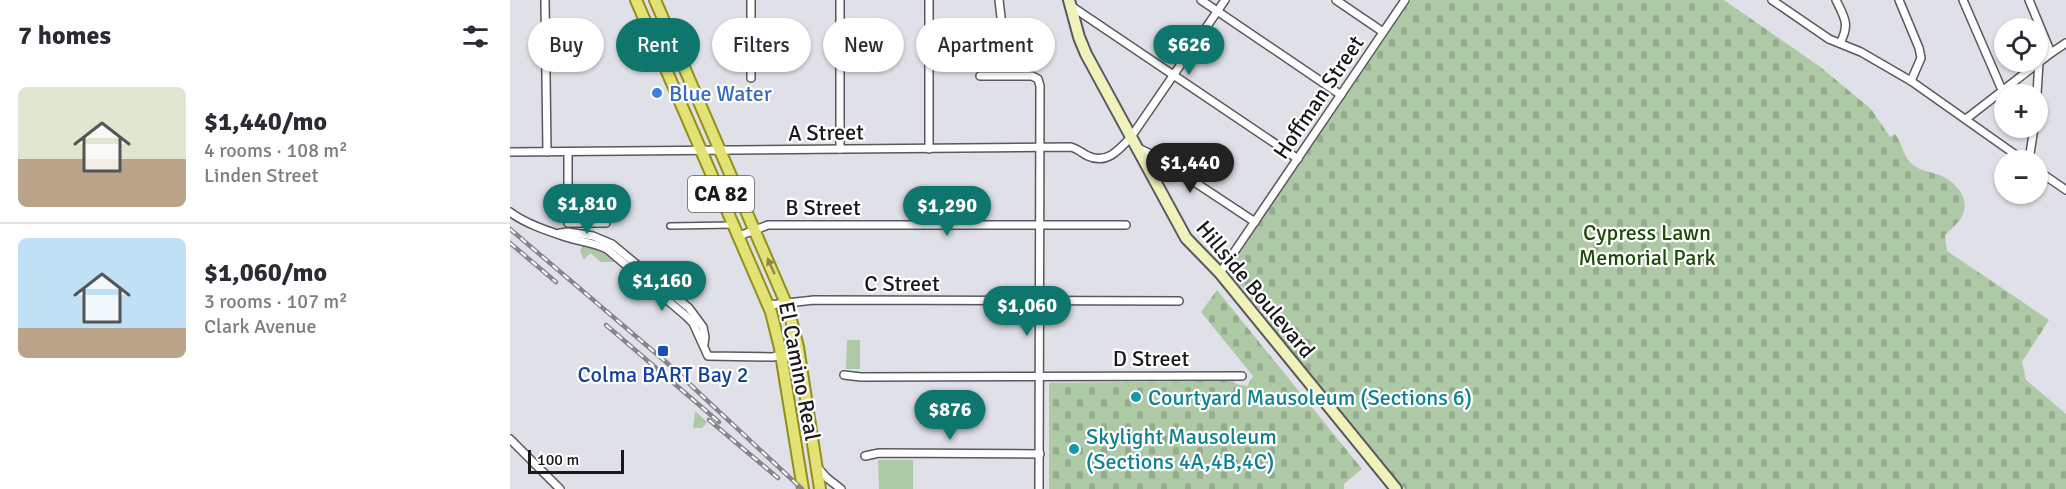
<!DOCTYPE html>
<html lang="en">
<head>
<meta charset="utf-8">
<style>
  :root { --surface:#fff; --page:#f2f2f3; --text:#2b2b33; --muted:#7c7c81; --line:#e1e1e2; --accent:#0f766e }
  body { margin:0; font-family:Signika,sans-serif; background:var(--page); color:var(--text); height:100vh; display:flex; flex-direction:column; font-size:22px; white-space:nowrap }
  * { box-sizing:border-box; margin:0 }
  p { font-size:20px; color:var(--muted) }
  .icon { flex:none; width:33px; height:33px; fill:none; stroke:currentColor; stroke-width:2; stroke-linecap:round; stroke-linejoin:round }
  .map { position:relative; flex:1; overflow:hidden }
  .side { display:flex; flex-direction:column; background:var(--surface); width:510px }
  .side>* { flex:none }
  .top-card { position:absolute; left:18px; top:18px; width:570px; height:54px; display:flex; gap:12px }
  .buttons { position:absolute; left:1484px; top:18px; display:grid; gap:12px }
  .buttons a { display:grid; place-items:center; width:54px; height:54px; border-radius:50%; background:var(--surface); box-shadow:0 2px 4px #0004; font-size:30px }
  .scale { position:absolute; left:18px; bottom:15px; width:96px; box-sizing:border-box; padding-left:6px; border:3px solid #19191c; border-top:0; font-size:16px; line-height:21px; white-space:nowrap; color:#19191c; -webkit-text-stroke:4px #fff; paint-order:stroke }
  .price { position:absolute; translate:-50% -51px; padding:0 14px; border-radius:21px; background:var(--accent); color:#fff; font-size:20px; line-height:39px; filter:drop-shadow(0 2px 3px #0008) }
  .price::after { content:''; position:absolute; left:50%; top:36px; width:18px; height:14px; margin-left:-9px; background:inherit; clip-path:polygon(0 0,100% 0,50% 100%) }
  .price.on { background:#222; color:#fff }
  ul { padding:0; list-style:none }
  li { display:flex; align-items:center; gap:18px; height:150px; padding:0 18px }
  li+li { border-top:2px solid var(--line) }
  li span { display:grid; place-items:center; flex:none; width:168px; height:120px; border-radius:9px; color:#555 }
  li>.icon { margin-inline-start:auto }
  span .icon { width:72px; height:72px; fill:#fffc; stroke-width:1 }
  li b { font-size:26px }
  h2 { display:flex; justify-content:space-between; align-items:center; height:72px; padding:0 18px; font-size:26px }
  .chip { padding:0 21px; border-radius:27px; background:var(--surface); box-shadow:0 2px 4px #0004; font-size:21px; line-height:54px }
  .chip.on { background:var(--accent); color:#fff }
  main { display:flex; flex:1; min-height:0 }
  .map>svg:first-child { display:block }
  .green { fill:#aec9a5 }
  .cemetery { fill:url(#cemetery-stones) }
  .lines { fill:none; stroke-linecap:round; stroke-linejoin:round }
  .pedestrian-casing { stroke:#58585e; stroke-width:8 }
  .minor-casing { stroke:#58585e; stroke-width:10 }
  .secondary-casing { stroke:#58585e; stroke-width:14 }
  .primary-casing { stroke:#918f1a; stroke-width:14 }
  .pedestrian { stroke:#fff; stroke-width:5 }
  .minor { stroke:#fff; stroke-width:7 }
  .secondary { stroke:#f1f1ba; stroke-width:10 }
  .primary { stroke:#e3e275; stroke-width:10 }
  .rail-casing { stroke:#85858b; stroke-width:4.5 }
  .rail { stroke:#fff; stroke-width:2; stroke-dasharray:7; stroke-linecap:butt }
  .oneway { fill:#88884d }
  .shop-dot { fill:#3f7fe0; stroke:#fff; stroke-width:2 }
  .transit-dot { fill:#1a4fb4; stroke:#fff; stroke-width:2 }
  .culture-dot { fill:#0f9aa8; stroke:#fff; stroke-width:2 }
  .labels { text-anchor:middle; stroke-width:4.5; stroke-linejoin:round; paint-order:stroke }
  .shield { fill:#fff; stroke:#5e5e60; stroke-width:1.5 }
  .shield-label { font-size:21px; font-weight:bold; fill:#19191c }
  .shop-label { font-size:22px; fill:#366cbe; stroke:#fff; text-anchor:start }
  .street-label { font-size:22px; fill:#19191c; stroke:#fff }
  .park-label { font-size:22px; fill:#1d4a07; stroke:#fff }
  .transit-label { font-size:22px; fill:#164399; stroke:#fff }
  .culture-label { font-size:22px; fill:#0d838f; stroke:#fff; text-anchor:start }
</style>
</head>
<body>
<main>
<section class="side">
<h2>7 homes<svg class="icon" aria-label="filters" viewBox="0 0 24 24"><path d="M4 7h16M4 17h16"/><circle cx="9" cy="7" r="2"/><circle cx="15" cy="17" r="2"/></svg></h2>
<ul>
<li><span style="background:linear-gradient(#dfe7d0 60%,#b9a48a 0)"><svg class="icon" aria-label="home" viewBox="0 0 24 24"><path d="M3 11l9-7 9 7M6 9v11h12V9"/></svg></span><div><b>$1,440/mo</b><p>4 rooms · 108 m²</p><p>Linden Street</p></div></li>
<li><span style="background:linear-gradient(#bfe0f5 75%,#b9a48a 0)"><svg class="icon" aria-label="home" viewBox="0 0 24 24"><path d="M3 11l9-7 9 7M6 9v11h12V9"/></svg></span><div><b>$1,060/mo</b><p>3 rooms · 107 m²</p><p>Clark Avenue</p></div></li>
</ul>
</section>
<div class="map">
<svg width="1556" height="489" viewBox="0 0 1556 489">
  <defs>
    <pattern id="cemetery-stones" width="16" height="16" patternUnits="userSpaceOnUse" patternTransform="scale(1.5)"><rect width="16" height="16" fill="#aec9a5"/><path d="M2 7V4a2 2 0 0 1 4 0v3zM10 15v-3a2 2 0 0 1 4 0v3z" fill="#95ac8d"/></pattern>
  </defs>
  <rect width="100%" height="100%" fill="#e0e0e8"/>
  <g class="green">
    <polygon points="76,244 97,251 106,259 104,262 91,262 80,253 74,260 70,251 72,246"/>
    <polygon points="337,340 350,340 350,369 336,369"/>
    <polygon points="185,411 197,422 192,428 183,428"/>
    <polygon points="368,460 403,460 403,489 369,489"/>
  </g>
  <g class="cemetery">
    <path d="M901,0H1214L1309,66L1361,109L1380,137L1385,134C1392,143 1393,155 1400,162C1408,171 1419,171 1429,175C1444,180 1460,197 1453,214C1449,223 1442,228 1435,235L1437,251L1539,320L1512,362L1516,380L1556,414V489H895L852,439L718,270Z"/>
    <polygon points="707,290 852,469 834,484 834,489 539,489 539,383 723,381 726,384 737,386 743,376 691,312"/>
  </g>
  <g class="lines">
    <g class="pedestrian-casing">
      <polyline id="pedestrian" points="160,226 224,225"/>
    </g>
    <g class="minor-casing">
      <g id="minor">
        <polyline points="35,0 37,152"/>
        <polyline points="330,0 330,149"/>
        <polyline points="419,0 419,149"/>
        <polyline points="489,0 495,51"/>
        <polyline points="691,0 831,95"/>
        <polyline points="826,0 873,32"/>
        <polyline points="1262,0 1319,39 1351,52 1401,81 1513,160"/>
        <path d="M1326,0C1335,18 1340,25 1330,43"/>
        <polyline points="1389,0 1409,48 1411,58 1401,81"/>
        <polyline points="1453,0 1492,90"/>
        <polyline points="1519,0 1541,53"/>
        <polyline points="561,6 788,159"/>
        <polyline points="470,76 522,76 528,79 530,86 529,489"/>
        <polyline points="241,78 241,0"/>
        <polyline points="1527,94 1529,62"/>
        <polyline points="1456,119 1541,53 1556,43"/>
        <polyline points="628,148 645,156 745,222"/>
        <path d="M0,152L561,147C568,149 572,153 578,156C597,165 610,149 621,137L715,0"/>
        <polyline points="58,152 58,223 96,223"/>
        <polyline points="1519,160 1524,128"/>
        <polyline points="1527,170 1556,190"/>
        <path d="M0,212C16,224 38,231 56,237C71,242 82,242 97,249L176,316L183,323L198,356L262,357L289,352"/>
        <polyline points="50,233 58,232 83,236 102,244 179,308 193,327 195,337 194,344"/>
        <polyline points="229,236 258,225 616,225"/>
        <polyline points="710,273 895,0"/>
        <polyline points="259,305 304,300 669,301"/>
        <polyline points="334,375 351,377 732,376"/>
        <polyline points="0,439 50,489"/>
        <polyline points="355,456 369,453 530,454"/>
        <polyline points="309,469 317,478 331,489"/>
      </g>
    </g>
    <g class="secondary-casing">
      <polyline id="secondary" points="559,0 569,37 576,54 676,238 710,273 886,489"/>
    </g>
    <g class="primary-casing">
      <g id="primary">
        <polyline points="126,0 261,312 270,348 293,489"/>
        <polyline points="145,0 278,308 288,347 310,489"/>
      </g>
    </g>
    <use href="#pedestrian" class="pedestrian"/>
    <use href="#minor" class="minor"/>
    <use href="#secondary" class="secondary"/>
    <use href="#primary" class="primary"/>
    <g class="rail-casing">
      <g id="rail">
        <polyline points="0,229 156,362 292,489"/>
        <polyline points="0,243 46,282"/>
        <polyline points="96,325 209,422"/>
        <polyline points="199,420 268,478"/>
      </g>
    </g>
    <use href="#rail" class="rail"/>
  </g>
  <defs><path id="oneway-solid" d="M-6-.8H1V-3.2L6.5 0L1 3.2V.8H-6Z" transform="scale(1.5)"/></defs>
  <use class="oneway" href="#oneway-solid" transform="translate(261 266) rotate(-114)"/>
  <circle class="shop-dot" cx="147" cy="93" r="6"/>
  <rect class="transit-dot" x="147" y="345" width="12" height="12" rx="3"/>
  <g class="culture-dot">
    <circle cx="626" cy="397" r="6"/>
    <circle cx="564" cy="449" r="6"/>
  </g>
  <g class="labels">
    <rect class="shield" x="178" y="176" width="66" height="36" rx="4.5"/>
    <g class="shield-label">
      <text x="211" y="201">CA 82</text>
    </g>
    <g class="shop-label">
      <text x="159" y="101">Blue Water</text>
    </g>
    <g class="street-label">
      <text transform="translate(808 97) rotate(-56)" y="8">Hoffman Street</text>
      <text transform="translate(316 132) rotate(-1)" y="8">A Street</text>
      <text x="313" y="215">B Street</text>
      <text x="392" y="291">C Street</text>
      <text transform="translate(746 289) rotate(50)" y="8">Hillside Boulevard</text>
      <text x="641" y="366">D Street</text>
      <text transform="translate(290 371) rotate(79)" y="8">El Camino Real</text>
    </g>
    <g class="park-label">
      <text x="1137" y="240">Cypress Lawn<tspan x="1137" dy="25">Memorial Park</tspan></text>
    </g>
    <g class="transit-label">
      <text x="153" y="382">Colma BART Bay 2</text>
    </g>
    <g class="culture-label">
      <text x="638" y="405">Courtyard Mausoleum (Sections 6)</text>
      <text x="576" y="444">Skylight Mausoleum<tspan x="576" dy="25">(Sections 4A,4B,4C)</tspan></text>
    </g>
  </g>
</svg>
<div class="buttons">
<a><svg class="icon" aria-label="locate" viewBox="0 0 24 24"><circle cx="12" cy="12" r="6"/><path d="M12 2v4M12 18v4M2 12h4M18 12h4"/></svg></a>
<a>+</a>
<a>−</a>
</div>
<div class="scale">100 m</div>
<b class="price" style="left:679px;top:76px">$626</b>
<b class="price on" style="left:680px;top:194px">$1,440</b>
<b class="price" style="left:77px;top:235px">$1,810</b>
<b class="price" style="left:437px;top:237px">$1,290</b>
<b class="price" style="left:152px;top:312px">$1,160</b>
<b class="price" style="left:517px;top:337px">$1,060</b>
<b class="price" style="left:440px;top:441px">$876</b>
<div class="top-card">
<a class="chip">Buy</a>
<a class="chip on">Rent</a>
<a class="chip">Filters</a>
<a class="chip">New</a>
<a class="chip">Apartment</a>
</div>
</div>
</main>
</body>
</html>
